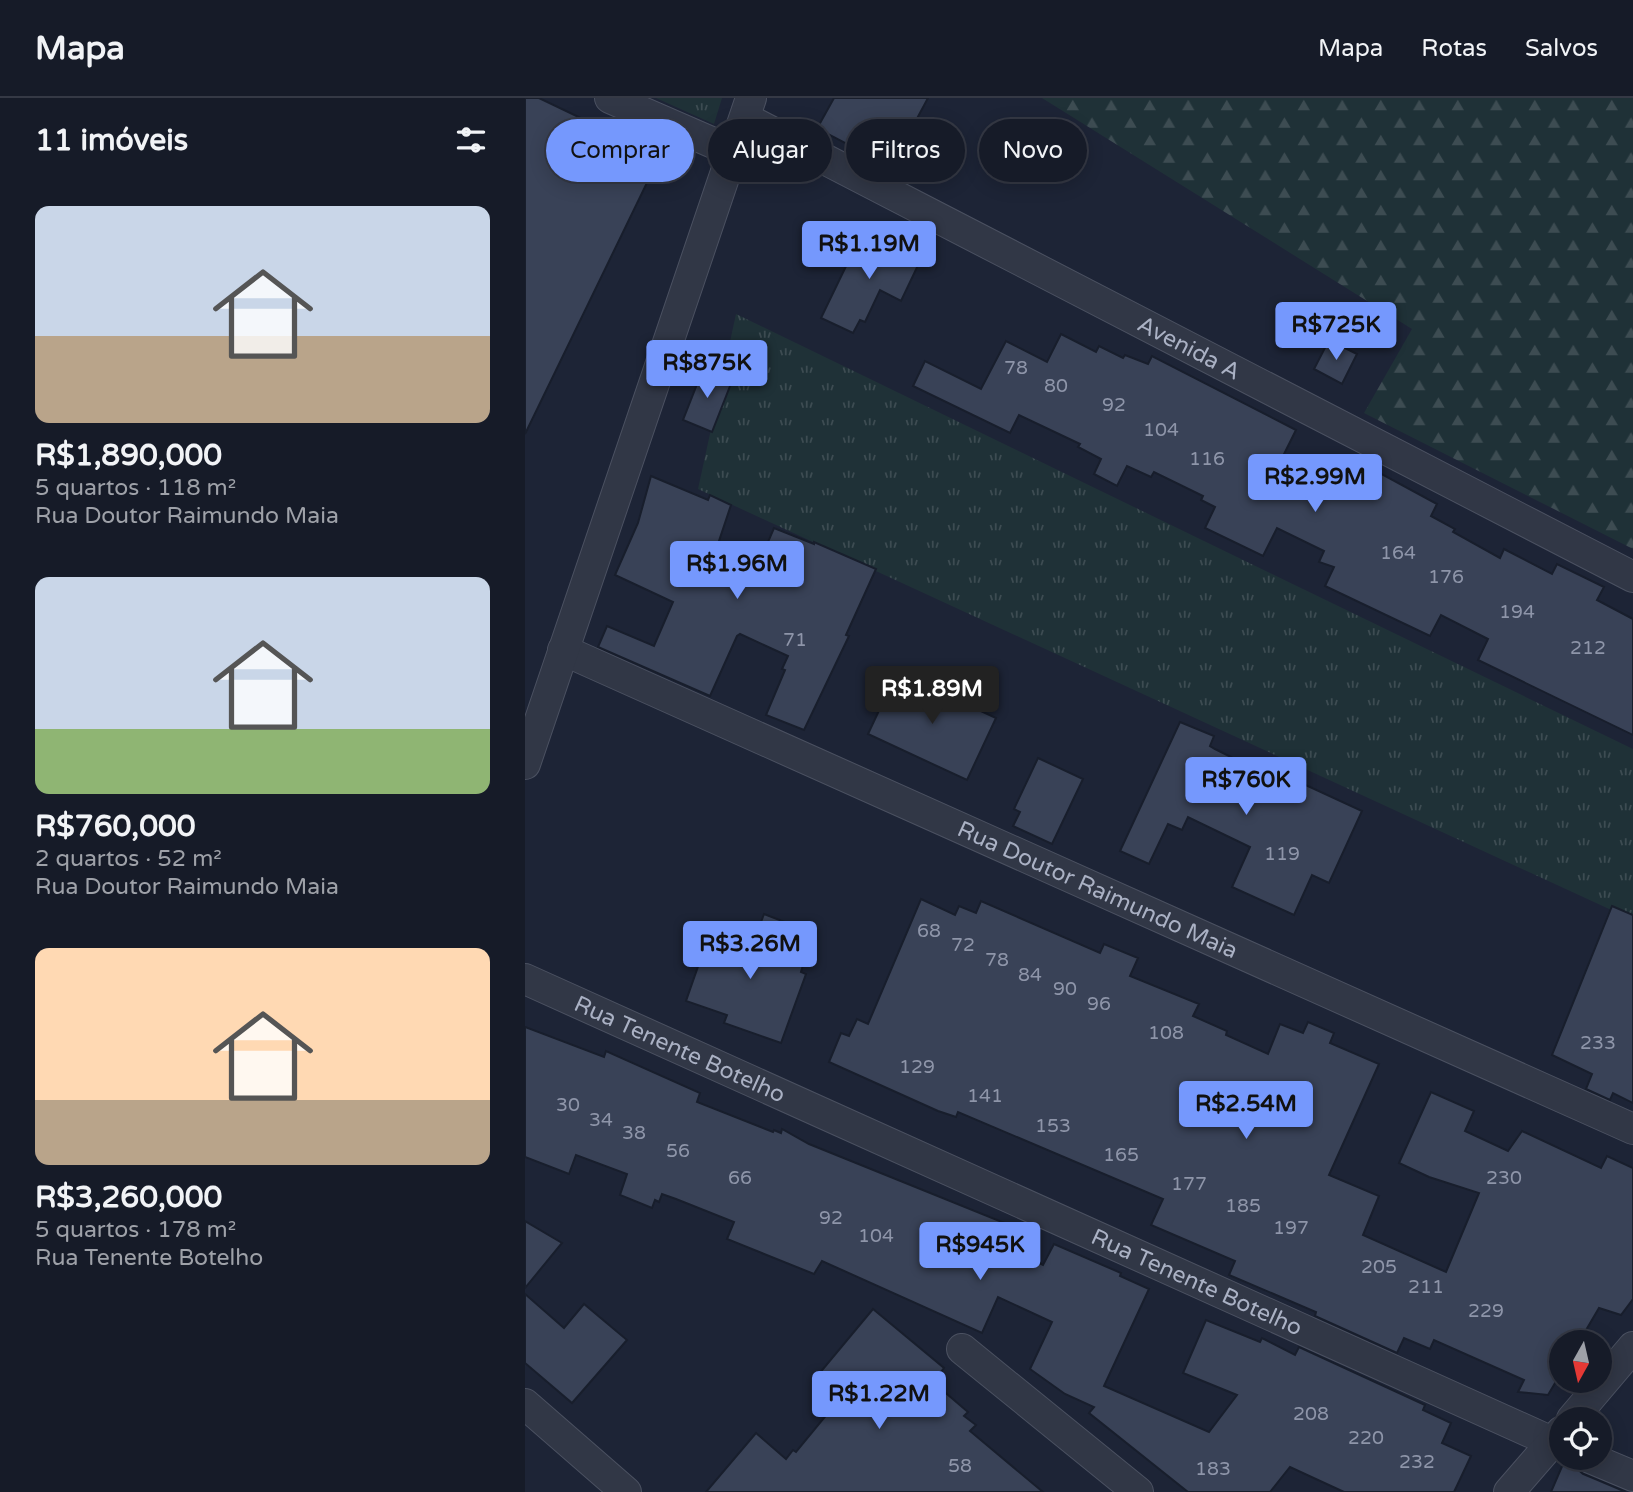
<!DOCTYPE html>
<html lang="pt">
<head>
<meta charset="utf-8">
<style>
  :root { --surface:#161b28; --page:#1f2430; --text:#f1f3f6; --muted:#9ea1a8; --line:#353945; --accent:#7598fd }
  body { margin:0; font-family:"Varela Round",sans-serif; background:var(--page); color:var(--text); height:100vh; display:flex; flex-direction:column; font-size:26px; white-space:nowrap }
  * { box-sizing:border-box; margin:0 }
  p { font-size:23px; color:var(--muted) }
  .icon { flex:none; width:38px; height:38px; fill:none; stroke:currentColor; stroke-width:2; stroke-linecap:round; stroke-linejoin:round }
  .map { position:relative; flex:1; overflow:hidden }
  .side { display:flex; flex-direction:column; background:var(--surface); width:525px }
  .side>* { flex:none }
  .guide { position:absolute; left:21px; top:21px; width:665px; height:63px; display:flex; gap:14px }
  .needle { width:46px; rotate:188deg }
  .buttons { position:absolute; left:1024px; top:1232px; display:grid; gap:14px }
  .buttons a { display:grid; place-items:center; width:63px; height:63px; border-radius:50%; background:var(--surface); box-shadow:0 4px 18px #0003,0 0 0 2px var(--line); font-size:35px }
  .price { position:absolute; translate:-50% -60px; padding:0 16px; border-radius:7px; background:var(--accent); color:#111; font-size:23px; line-height:46px; filter:drop-shadow(0 2px 4px #0008) }
  .price::after { content:''; position:absolute; left:50%; top:42px; width:21px; height:16px; margin-left:-10px; background:inherit; clip-path:polygon(0 0,100% 0,50% 100%) }
  .price.current { background:#222; color:#fff }
  ul { padding:0; list-style:none }
  li { display:grid; align-content:center; gap:14px; height:371px; padding:0 35px }
  li span { display:grid; place-items:center; height:217px; border-radius:14px; color:#555 }
  li>.icon { margin-inline-start:auto }
  span .icon { width:126px; height:126px; fill:#fffc; stroke-width:1 }
  li b { font-size:30px }
  h2 { display:flex; justify-content:space-between; align-items:center; height:84px; padding:0 35px; font-size:30px }
  .tag { padding:0 24px; border-radius:32px; background:var(--surface); box-shadow:0 4px 18px #0003,0 0 0 2px var(--line); font-size:24px; line-height:63px }
  .tag.current { background:var(--accent); color:#111 }
  header { display:flex; align-items:center; gap:42px; box-sizing:border-box; height:98px; padding:0 35px; background:var(--surface); border-bottom:2px solid var(--line) }
  header strong { font-size:33px }
  nav { display:flex; gap:38px; margin-inline-start:auto; font-size:24px }
  main { display:flex; flex:1; min-height:0 }
  .map>svg:first-child { display:block }
  .grass { fill:url(#grass-tufts) }
  .forest { fill:url(#forest-firs) }
  .building { fill:#394257; stroke:#181e2c; stroke-width:2 }
  .lines { fill:none; stroke-linecap:round; stroke-linejoin:round }
  .minor-casing { stroke:#4b5161; stroke-width:32 }
  .minor { stroke:#313746; stroke-width:30 }
  .labels { text-anchor:middle; stroke-width:6; stroke-linejoin:round; paint-order:stroke }
  .number-label { font-size:19px; fill:#8e95a9 }
  .street-label { font-size:23px; fill:#aab1c4; stroke:#171c2a }
</style>
</head>
<body>
<header>
<strong>Mapa</strong>
<nav><a>Mapa</a><a>Rotas</a><a>Salvos</a></nav>
</header>
<main>
<section class="side">
<h2>11 imóveis<svg class="icon" aria-label="filters" viewBox="0 0 24 24"><path d="M4 7h16M4 17h16"/><circle cx="9" cy="7" r="2"/><circle cx="15" cy="17" r="2"/></svg></h2>
<ul>
<li><span style="background:linear-gradient(#c9d6e8 60%,#b9a48a 0)"><svg class="icon" aria-label="home" viewBox="0 0 24 24"><path d="M3 11l9-7 9 7M6 9v11h12V9"/></svg></span><div><b>R$1,890,000</b><p>5 quartos · 118 m²</p><p>Rua Doutor Raimundo Maia</p></div></li>
<li><span style="background:linear-gradient(#c9d6e8 70%,#8fb573 0)"><svg class="icon" aria-label="home" viewBox="0 0 24 24"><path d="M3 11l9-7 9 7M6 9v11h12V9"/></svg></span><div><b>R$760,000</b><p>2 quartos · 52 m²</p><p>Rua Doutor Raimundo Maia</p></div></li>
<li><span style="background:linear-gradient(#ffd9b3 70%,#b9a48a 0)"><svg class="icon" aria-label="home" viewBox="0 0 24 24"><path d="M3 11l9-7 9 7M6 9v11h12V9"/></svg></span><div><b>R$3,260,000</b><p>5 quartos · 178 m²</p><p>Rua Tenente Botelho</p></div></li>
</ul>
</section>
<div class="map">
<svg width="1108" height="1394" viewBox="0 0 1108 1394">
  <defs>
    <pattern id="grass-tufts" width="24" height="20" patternUnits="userSpaceOnUse" patternTransform="scale(1.75)"><rect width="24" height="20" fill="#1f3137"/><path d="M3 7l-1-3M5 7V3M7 7l1-3M15 17l-1-3M17 17v-4M19 17l1-3" fill="none" stroke="#3d4c52"/></pattern>
    <pattern id="forest-firs" width="22" height="20" patternUnits="userSpaceOnUse" patternTransform="scale(1.75)"><rect width="22" height="20" fill="#1f3137"/><path d="M5 1l3.5 6h-7zM16 11l3.5 6h-7z" fill="#3d4c52"/></pattern>
  </defs>
  <rect width="100%" height="100%" fill="#1d2436"/>
  <g class="grass">
    <polygon points="131,0 197,0 189,26"/>
    <polygon points="211,216 1108,651 1108,822 173,391"/>
  </g>
  <polygon class="forest" points="517,0 1108,0 1108,451 839,315 887,231"/>
  <g class="building">
    <polygon points="0,0 14,0 135,58 0,336"/>
    <polygon points="309,0 403,0 366,69 295,32 297,29 294,27"/>
    <polygon points="338,133 396,161 376,203 355,192 340,224 335,222 328,235 296,220"/>
    <polygon points="536,236 571,254 574,248 598,260 600,257 623,266 627,258 771,332 758,358 804,383 810,373 844,390 853,374 912,406 906,418 930,431 928,434 975,460 979,451 1027,476 1032,466 1079,489 1072,502 1108,521 1108,637 953,562 963,541 916,517 905,538 800,488 809,469 794,464 799,453 752,430 738,458 680,430 690,409 676,402 678,398 629,374 626,379 602,368 592,388 569,376 576,361 553,349 555,346 494,317 485,335 388,288 400,263 456,291 481,243 522,264"/>
    <polygon points="804,242 832,256 817,286 789,271"/>
    <polygon points="178,271 207,283 187,334 158,322"/>
    <polygon points="126,378 183,402 185,397 206,407 188,461 228,479 249,430 289,446 289,444 351,471 321,537 324,538 279,632 241,617 260,572 257,571 263,558 215,536 212,538 185,598 73,549 82,528 129,548 148,504 90,477 113,425"/>
    <polygon points="372,574 471,620 442,682 343,636"/>
    <polygon points="655,624 689,638 685,648 690,651 740,676 747,660 778,675 774,684 837,713 804,785 787,777 769,817 707,789 725,749 663,719 657,732 643,726 624,766 595,753"/>
    <polygon points="513,660 558,681 527,746 488,728 495,714 489,711"/>
    <polygon points="396,801 430,817 434,808 451,815 456,803 575,855 579,846 613,860 605,878 674,906 668,918 702,933 701,937 743,956 755,926 778,935 783,924 809,935 805,945 854,966 804,1077 854,1098 838,1137 921,1174 954,1095 904,1079 874,1065 906,994 949,1013 940,1033 983,1053 997,1033 1076,1070 1082,1058 1108,1070 1108,1201 1096,1217 1074,1210 1054,1244 1036,1244 1036,1275 1023,1297 993,1294 999,1282 909,1242 905,1251 879,1240 872,1255 790,1218 791,1214 704,1177 710,1163 626,1127 638,1101 433,1014 431,1019 413,1013 304,964 316,935 324,938 332,921 343,926"/>
    <polygon points="1087,808 1108,817 1108,1005 1088,995 1085,1002 1061,991 1067,976 1027,957"/>
    <polygon points="239,816 265,826 255,856 279,864 276,874 281,876 256,945 199,925 202,917 161,903 184,837 226,851"/>
    <polygon points="0,929 79,959 81,953 175,995 172,1004 248,1034 249,1032 256,1035 257,1031 284,1046 482,1126 473,1146 518,1167 529,1146 596,1175 595,1178 624,1191 579,1288 684,1334 712,1297 658,1275 681,1222 735,1244 737,1240 770,1257 774,1249 900,1307 898,1312 926,1325 917,1345 946,1358 929,1394 819,1394 765,1369 745,1394 663,1394 564,1315 569,1309 540,1296 505,1271 527,1224 473,1199 457,1235 297,1163 289,1176 202,1141 209,1124 151,1101 137,1096 134,1104 130,1102 127,1110 95,1097 102,1076 51,1057 44,1076 0,1059"/>
    <polygon points="0,1123 37,1145 0,1190"/>
    <polygon points="0,1196 39,1230 59,1206 102,1242 47,1305 0,1265"/>
    <polygon points="348,1211 419,1270 408,1284 443,1314 439,1318 451,1327 445,1333 518,1394 181,1394 231,1335 261,1361 268,1352 271,1354 313,1303 288,1283"/>
    <polygon points="1038,1366 1047,1371 1050,1369 1058,1376 1101,1394 1026,1394"/>
  </g>
  <g class="lines">
    <g class="minor-casing">
      <g id="minor">
        <polyline points="85,0 209,54"/>
        <path id="s1" d="M220,20L1108,479"/>
        <path id="s2" d="M38,552L1108,1031"/>
        <polyline points="0,666 226,0"/>
        <path id="s3" d="M0,881L1036,1348"/>
        <polyline points="437,1251 613,1394"/>
        <polyline points="0,1306 101,1394"/>
        <polyline points="1047,1321 1108,1249"/>
        <polyline points="1065,1360 1108,1378"/>
        <polyline points="984,1394 1036,1334"/>
      </g>
    </g>
    <use href="#minor" class="minor"/>
  </g>
  <g class="labels">
    <g class="number-label">
      <text x="491" y="276">78</text>
      <text x="531" y="294">80</text>
      <text x="589" y="313">92</text>
      <text x="636" y="338">104</text>
      <text x="682" y="367">116</text>
      <text x="873" y="461">164</text>
      <text x="921" y="485">176</text>
      <text x="992" y="520">194</text>
      <text x="270" y="548">71</text>
      <text x="1063" y="556">212</text>
      <text x="757" y="762">119</text>
      <text x="404" y="839">68</text>
      <text x="438" y="853">72</text>
      <text x="472" y="868">78</text>
      <text x="505" y="883">84</text>
      <text x="540" y="897">90</text>
      <text x="574" y="912">96</text>
      <text x="641" y="941">108</text>
      <text x="1073" y="951">233</text>
      <text x="392" y="975">129</text>
      <text x="460" y="1004">141</text>
      <text x="43" y="1013">30</text>
      <text x="76" y="1028">34</text>
      <text x="528" y="1034">153</text>
      <text x="109" y="1041">38</text>
      <text x="153" y="1059">56</text>
      <text x="596" y="1063">165</text>
      <text x="215" y="1086">66</text>
      <text x="979" y="1086">230</text>
      <text x="664" y="1092">177</text>
      <text x="718" y="1114">185</text>
      <text x="306" y="1126">92</text>
      <text x="766" y="1136">197</text>
      <text x="351" y="1144">104</text>
      <text x="854" y="1175">205</text>
      <text x="901" y="1195">211</text>
      <text x="961" y="1219">229</text>
      <text x="786" y="1322">208</text>
      <text x="841" y="1346">220</text>
      <text x="892" y="1370">232</text>
      <text x="435" y="1374">58</text>
      <text x="688" y="1377">183</text>
    </g>
    <g class="street-label">
      <text dy="8" stroke="none"><textPath href="#s1" startOffset="500">Avenida A</textPath></text>
      <text dy="8" stroke="none"><textPath href="#s2" startOffset="586">Rua Doutor Raimundo Maia</textPath></text>
      <text dy="8" stroke="none"><textPath href="#s3" startOffset="170">Rua Tenente Botelho</textPath></text>
      <text dy="8" stroke="none"><textPath href="#s3" startOffset="737">Rua Tenente Botelho</textPath></text>
    </g>
  </g>
</svg>
<div class="buttons">
<a><svg class="needle" viewBox="-14 -14 28 28"><path d="M0-13l5 13h-10z" fill="#e53935"/><path d="M0 13l5-13h-10z" fill="#9ea1a8"/></svg></a>
<a><svg class="icon" aria-label="locate" viewBox="0 0 24 24"><circle cx="12" cy="12" r="6"/><path d="M12 2v4M12 18v4M2 12h4M18 12h4"/></svg></a>
</div>
<b class="price" style="left:344px;top:183px">R$1.19M</b>
<b class="price" style="left:811px;top:264px">R$725K</b>
<b class="price" style="left:182px;top:302px">R$875K</b>
<b class="price" style="left:790px;top:416px">R$2.99M</b>
<b class="price" style="left:212px;top:503px">R$1.96M</b>
<b class="price current" style="left:407px;top:628px">R$1.89M</b>
<b class="price" style="left:721px;top:719px">R$760K</b>
<b class="price" style="left:225px;top:883px">R$3.26M</b>
<b class="price" style="left:721px;top:1043px">R$2.54M</b>
<b class="price" style="left:455px;top:1184px">R$945K</b>
<b class="price" style="left:354px;top:1333px">R$1.22M</b>
<div class="guide">
<a class="tag current">Comprar</a>
<a class="tag">Alugar</a>
<a class="tag">Filtros</a>
<a class="tag">Novo</a>
</div>
</div>
</main>
</body>
</html>
